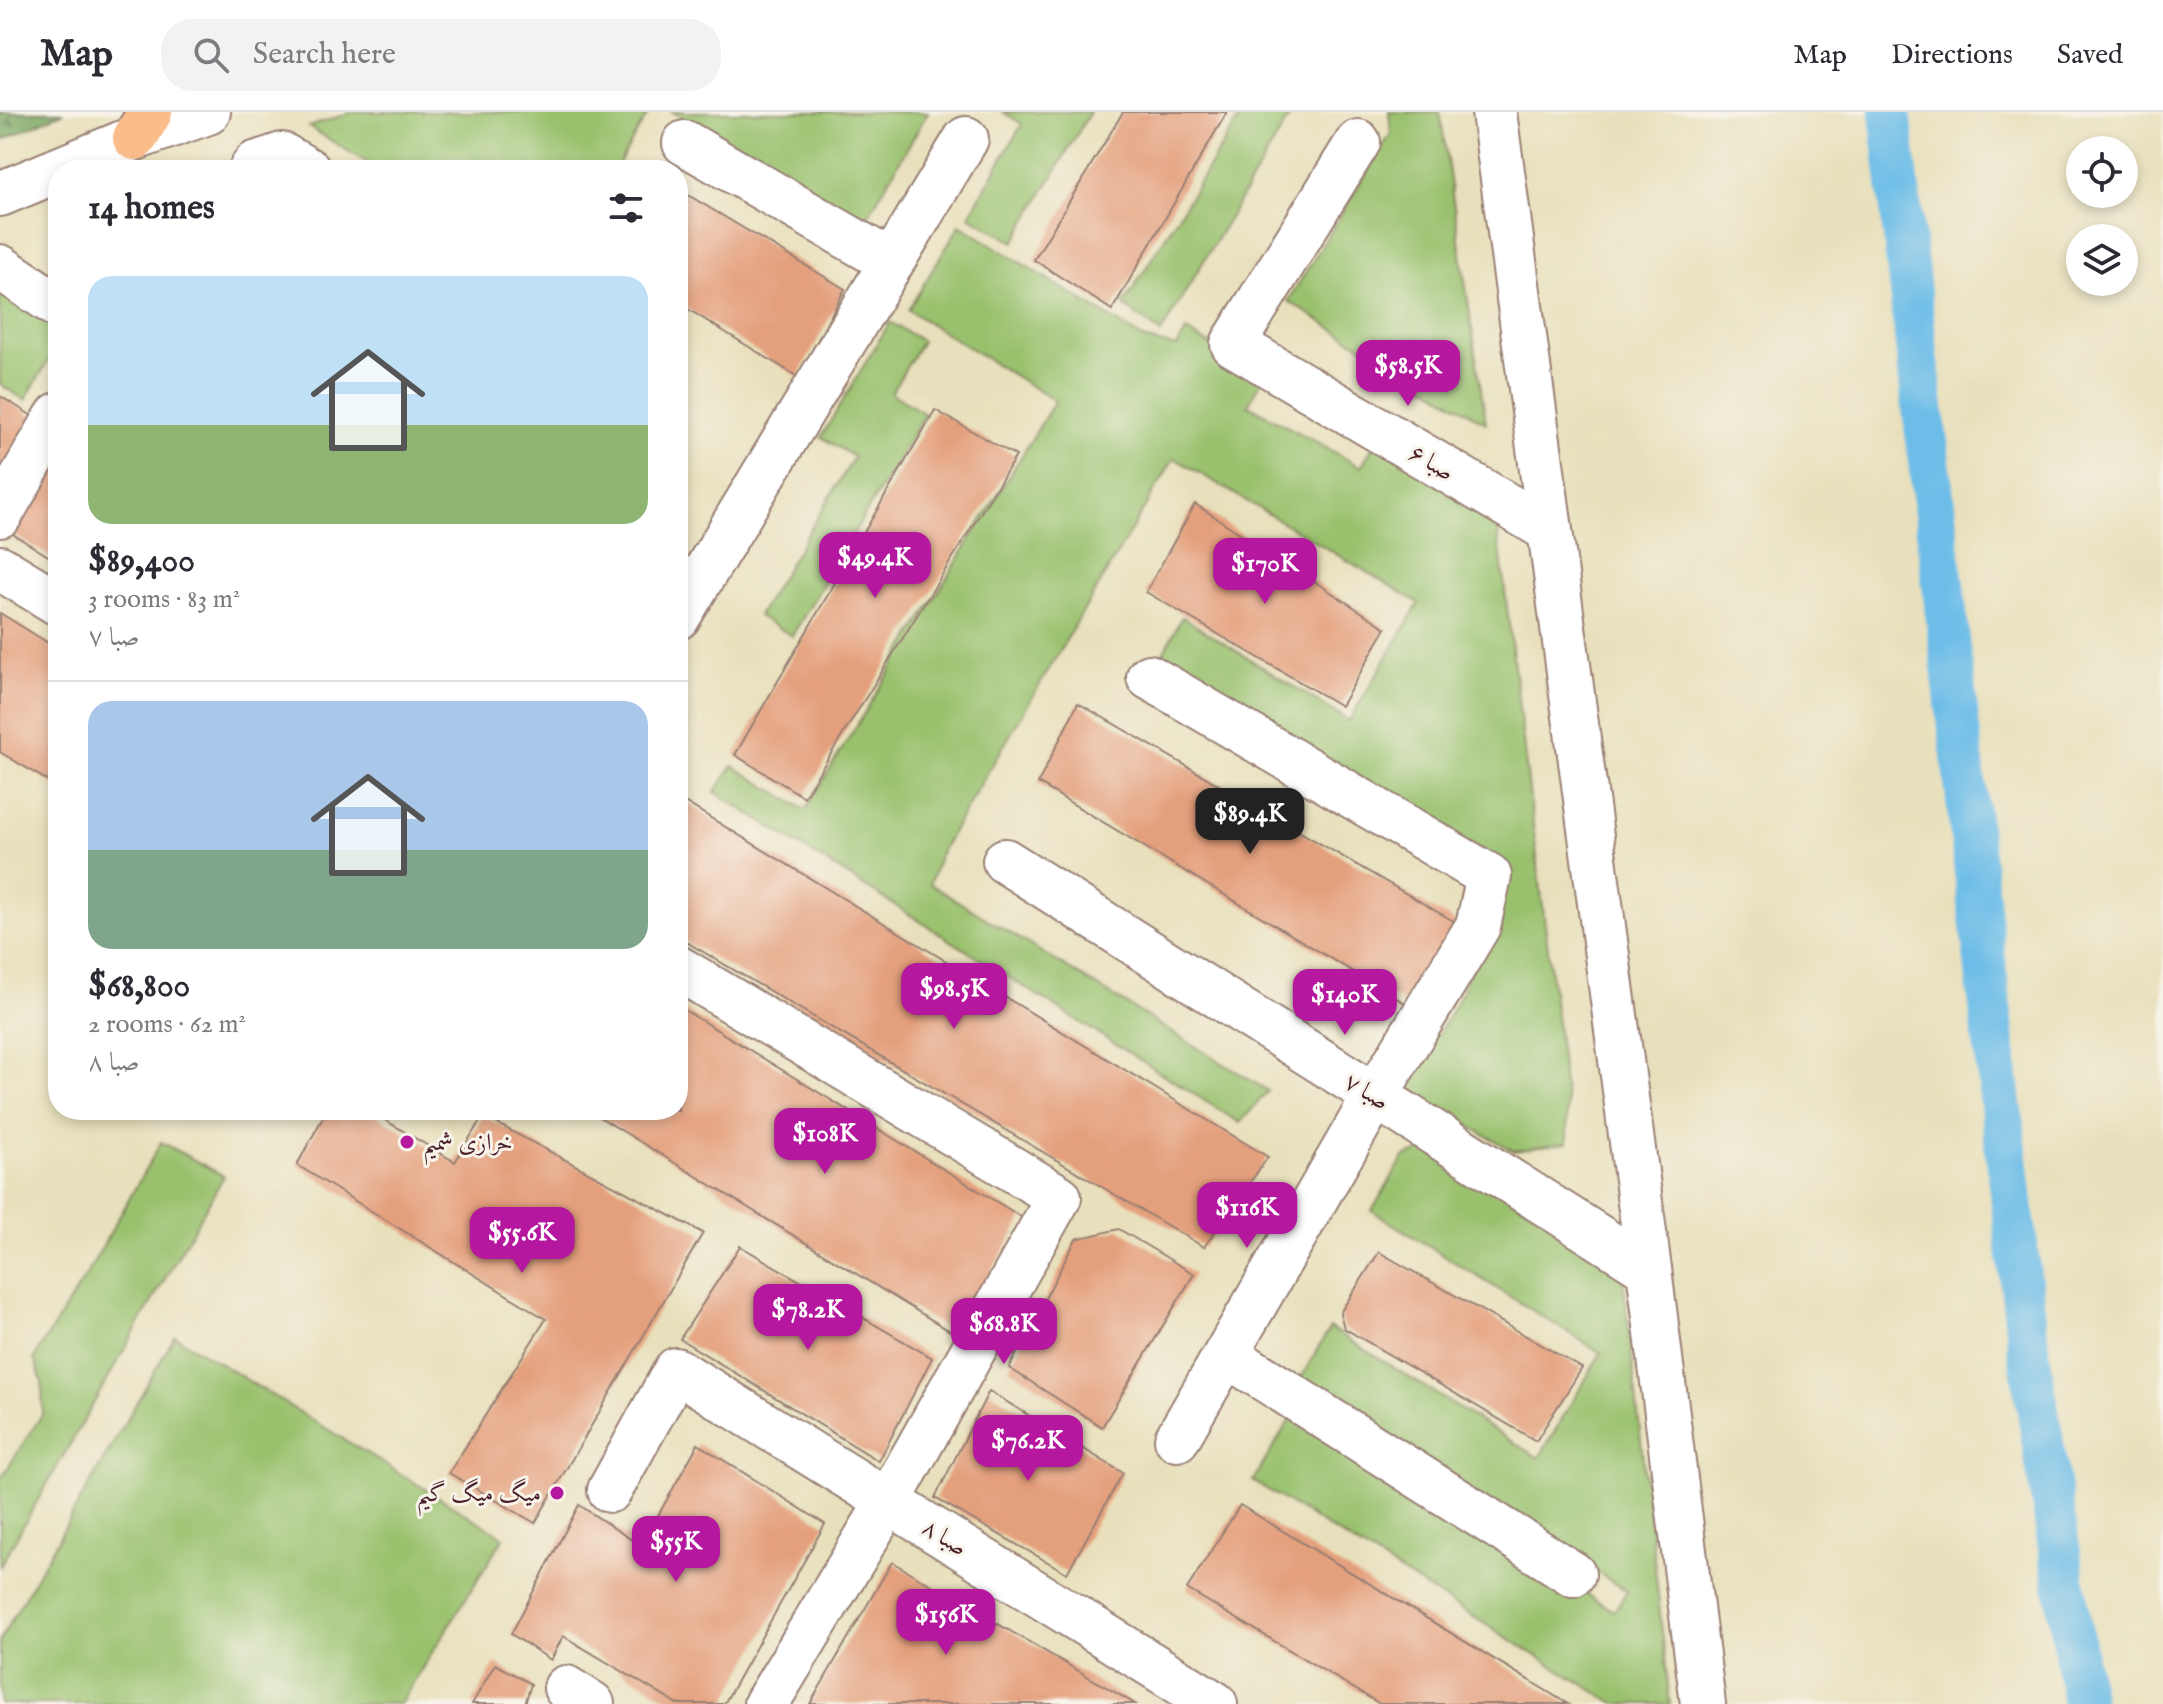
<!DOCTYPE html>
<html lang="en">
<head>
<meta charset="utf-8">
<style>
  :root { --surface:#fff; --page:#f2f2f3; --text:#2b2b33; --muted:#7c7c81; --line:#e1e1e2; --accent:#b5179e }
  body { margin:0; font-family:"IM FELL English",Amiri,serif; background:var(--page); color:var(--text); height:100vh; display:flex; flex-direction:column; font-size:30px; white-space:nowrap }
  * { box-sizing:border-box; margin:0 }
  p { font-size:26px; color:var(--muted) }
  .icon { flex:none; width:44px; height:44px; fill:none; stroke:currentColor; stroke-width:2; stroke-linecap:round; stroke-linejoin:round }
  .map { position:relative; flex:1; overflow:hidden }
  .details { position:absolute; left:48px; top:48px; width:640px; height:960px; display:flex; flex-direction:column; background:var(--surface); border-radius:32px; box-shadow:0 4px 12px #0003 }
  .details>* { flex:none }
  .tools { position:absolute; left:2066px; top:24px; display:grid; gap:16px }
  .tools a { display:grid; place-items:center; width:72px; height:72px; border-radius:50%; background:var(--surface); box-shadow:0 4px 12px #0003; font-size:40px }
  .price { position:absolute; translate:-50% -68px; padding:0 18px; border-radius:16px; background:var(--accent); color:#fff; font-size:26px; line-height:52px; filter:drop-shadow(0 2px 4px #0008) }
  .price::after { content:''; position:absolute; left:50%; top:48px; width:24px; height:18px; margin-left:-12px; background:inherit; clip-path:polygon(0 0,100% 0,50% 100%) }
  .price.current { background:#222; color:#fff }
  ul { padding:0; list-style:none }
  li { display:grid; align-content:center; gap:16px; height:424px; padding:0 40px }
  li+li { border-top:2px solid var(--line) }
  li span { display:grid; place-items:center; height:248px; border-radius:24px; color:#555 }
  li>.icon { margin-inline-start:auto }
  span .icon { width:144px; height:144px; fill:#fffc; stroke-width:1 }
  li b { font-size:34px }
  h2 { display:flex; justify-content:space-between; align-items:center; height:96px; padding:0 40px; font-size:34px }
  header { display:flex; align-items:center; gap:48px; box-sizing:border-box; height:112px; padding:0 40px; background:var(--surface); border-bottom:2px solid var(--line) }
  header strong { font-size:38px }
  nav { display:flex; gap:44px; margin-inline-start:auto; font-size:28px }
  .search { width:560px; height:72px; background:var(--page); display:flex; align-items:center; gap:20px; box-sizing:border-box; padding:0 28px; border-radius:32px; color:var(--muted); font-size:30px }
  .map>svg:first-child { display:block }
  .green { fill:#99c16d; stroke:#72704c; stroke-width:2 }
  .forest { fill:url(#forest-firs); stroke:#626346; stroke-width:2 }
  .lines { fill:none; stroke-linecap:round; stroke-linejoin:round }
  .canal { stroke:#6dbde8; stroke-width:42 }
  .building { fill:#e49f7b }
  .minor-casing { stroke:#998074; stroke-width:48 }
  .major-casing { stroke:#998074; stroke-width:48 }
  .minor { stroke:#fff; stroke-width:44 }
  .major { stroke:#f9bc8a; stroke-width:44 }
  .poi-dot { fill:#b5179e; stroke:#f7f3e8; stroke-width:3 }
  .labels { text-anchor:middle; stroke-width:6; stroke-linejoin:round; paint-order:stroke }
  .street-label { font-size:24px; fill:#4a1f2b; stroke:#f7f3e8 }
  .poi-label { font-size:24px; fill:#4a1f2b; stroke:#f7f3e8; text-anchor:start }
</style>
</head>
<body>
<header>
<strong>Map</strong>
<div class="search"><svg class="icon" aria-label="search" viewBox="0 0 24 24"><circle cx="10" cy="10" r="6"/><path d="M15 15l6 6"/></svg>Search here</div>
<nav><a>Map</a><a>Directions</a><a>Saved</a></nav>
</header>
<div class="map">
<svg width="2163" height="1592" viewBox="0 0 2163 1592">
  <defs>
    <pattern id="forest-firs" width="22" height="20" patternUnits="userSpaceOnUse" patternTransform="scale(2)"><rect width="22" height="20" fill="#7aa760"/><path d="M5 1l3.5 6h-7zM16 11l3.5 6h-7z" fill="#66874f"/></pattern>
  </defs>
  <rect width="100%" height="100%" fill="#f7f3e8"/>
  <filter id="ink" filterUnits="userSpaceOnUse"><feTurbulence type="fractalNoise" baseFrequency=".0125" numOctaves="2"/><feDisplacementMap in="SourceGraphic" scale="16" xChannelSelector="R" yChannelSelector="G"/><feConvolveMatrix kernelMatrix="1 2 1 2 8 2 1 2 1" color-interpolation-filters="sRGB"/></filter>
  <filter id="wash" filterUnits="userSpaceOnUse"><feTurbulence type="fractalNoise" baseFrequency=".006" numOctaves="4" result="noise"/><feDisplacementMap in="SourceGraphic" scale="32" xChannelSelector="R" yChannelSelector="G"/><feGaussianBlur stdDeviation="1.8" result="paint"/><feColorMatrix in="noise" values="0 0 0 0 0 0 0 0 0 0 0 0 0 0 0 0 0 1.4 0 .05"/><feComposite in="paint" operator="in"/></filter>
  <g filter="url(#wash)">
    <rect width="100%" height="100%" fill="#e8e0bc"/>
    <g class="green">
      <polygon points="352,0 649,0 615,58 379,58 309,15"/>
      <polygon points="672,0 928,0 864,111"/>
      <polygon points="1003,0 1090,0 1014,130 969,104 1022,12"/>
      <polygon points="1243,0 1292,0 1161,221 1123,193"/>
      <polygon points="1389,0 1440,0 1486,311 1288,189 1391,21"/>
      <polygon points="960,113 1146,228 1177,235 1186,219 1265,262 1248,293 1361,355 1376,329 1495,395 1567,996 1567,1031 1514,1039 1398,975 1438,922 1460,884 1510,757 1159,549 1182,505 1349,609 1419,491 1174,346 940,741 930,772 1268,979 1240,1011 715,680 733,654 805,698 1055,289 908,198"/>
      <polygon points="0,181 48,209 57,235 25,288 0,272"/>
      <polygon points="890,210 922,229 891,281 925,302 792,524 758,504 854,345 821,325"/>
      <polygon points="161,1030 224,1064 0,1454 0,1368 43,1301 42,1270 34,1246 87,1162"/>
      <polygon points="1432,1035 1622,1157 1670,1592 1615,1592 1253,1369 1294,1301 1614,1499 1627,1479 1296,1274 1330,1216 1539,1346 1601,1241 1372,1099 1404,1045"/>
      <polygon points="175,1224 504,1425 400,1592 0,1592 0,1528"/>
    </g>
    <polygon class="forest" points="0,0 64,0 0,29"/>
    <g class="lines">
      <polyline class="canal" points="1890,0 2028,1234 2083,1592"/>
    </g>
    <g id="blocks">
      <g class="building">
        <polygon points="1123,0 1227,0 1112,198 1034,148"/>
        <polygon points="678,77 845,177 798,265 678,191"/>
        <polygon points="0,284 37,307 0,371"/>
        <polygon points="935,298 1016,344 804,685 735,643"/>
        <polygon points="58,342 58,450 11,421"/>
        <polygon points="1195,392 1386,516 1341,594 1146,480"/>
        <polygon points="0,501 58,537 58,675 0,640"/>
        <polygon points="1078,591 1462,814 1415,897 1038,671"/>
        <polygon points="678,686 1268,1045 1204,1135 678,825"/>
        <polygon points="678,894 1023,1106 955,1222 588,998 678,998"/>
        <polygon points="327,998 368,998 455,1050 483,1004 703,1121 535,1411 449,1361 546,1207 297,1053"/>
        <polygon points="1119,1117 1194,1162 1102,1315 1009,1256 1076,1127"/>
        <polygon points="740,1134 932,1246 879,1349 680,1227"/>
        <polygon points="1379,1140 1582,1256 1536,1329 1344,1216 1340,1201"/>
        <polygon points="989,1279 1123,1361 1067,1461 935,1386"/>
        <polygon points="698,1332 825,1412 724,1592 677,1592 563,1524 551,1548 511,1522 579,1393 641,1434"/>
        <polygon points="1240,1393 1568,1592 1380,1592 1187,1477"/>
        <polygon points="892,1450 1135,1592 810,1592"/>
        <polygon points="495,1552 531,1572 525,1592 472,1592"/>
      </g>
    </g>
  </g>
  <g filter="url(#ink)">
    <use href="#blocks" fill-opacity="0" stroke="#998074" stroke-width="2"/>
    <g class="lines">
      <g class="minor-casing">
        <g id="minor">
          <polyline points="1494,0 1649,1157 1703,1592"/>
          <polyline points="1358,30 1233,232 1549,418"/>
          <polyline points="685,31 891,150"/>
          <polyline points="251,58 255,52 282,43 308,58"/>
          <polyline points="0,82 135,26 208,0"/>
          <polyline points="0,155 58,194"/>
          <polyline points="0,403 58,303"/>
          <polyline points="0,456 58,491"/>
          <polyline points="678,505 966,27"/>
          <polyline points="1149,565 1489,764 1478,814 1375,984 1177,1327"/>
          <polyline points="1005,749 1649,1157"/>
          <polyline points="678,856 1059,1085 888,1390 766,1592"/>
          <polyline points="1227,1243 1573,1462"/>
          <polyline points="610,1378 676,1258 1215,1592"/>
          <polyline points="566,1576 592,1592"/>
        </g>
      </g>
      <g class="major-casing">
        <polyline id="major" points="135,26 150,0"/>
      </g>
      <use href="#minor" class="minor"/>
      <use href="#major" class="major"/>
    </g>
  </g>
  <g class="poi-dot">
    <circle cx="407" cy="1030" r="8"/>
    <circle cx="557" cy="1381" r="8"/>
  </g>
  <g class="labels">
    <g class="street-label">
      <text transform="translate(1432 350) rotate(31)" y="8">صبا ۶</text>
      <text transform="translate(1367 979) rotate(32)" y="8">صبا ۷</text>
      <text transform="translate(945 1425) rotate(32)" y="8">صبا ۸</text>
    </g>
    <g class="poi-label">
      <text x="423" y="1038">خرازی شمیم</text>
      <text x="541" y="1389" text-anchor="end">میگ میگ گیم</text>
    </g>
  </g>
</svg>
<div class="tools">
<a><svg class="icon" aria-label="locate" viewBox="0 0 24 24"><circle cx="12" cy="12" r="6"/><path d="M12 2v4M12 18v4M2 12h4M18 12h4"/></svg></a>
<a><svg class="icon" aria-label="layers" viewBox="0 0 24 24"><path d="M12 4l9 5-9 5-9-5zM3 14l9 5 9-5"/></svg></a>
</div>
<b class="price" style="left:1408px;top:296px">$58.5K</b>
<b class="price" style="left:875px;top:488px">$49.4K</b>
<b class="price" style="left:1265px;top:494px">$170K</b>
<b class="price current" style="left:1250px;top:744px">$89.4K</b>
<b class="price" style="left:954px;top:919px">$98.5K</b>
<b class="price" style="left:1345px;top:925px">$140K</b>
<b class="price" style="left:825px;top:1064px">$108K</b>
<b class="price" style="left:1247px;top:1138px">$116K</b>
<b class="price" style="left:522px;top:1163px">$55.6K</b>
<b class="price" style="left:808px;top:1240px">$78.2K</b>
<b class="price" style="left:1004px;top:1254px">$68.8K</b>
<b class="price" style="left:1028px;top:1371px">$76.2K</b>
<b class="price" style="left:676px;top:1472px">$55K</b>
<b class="price" style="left:946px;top:1545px">$156K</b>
<section class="details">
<h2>14 homes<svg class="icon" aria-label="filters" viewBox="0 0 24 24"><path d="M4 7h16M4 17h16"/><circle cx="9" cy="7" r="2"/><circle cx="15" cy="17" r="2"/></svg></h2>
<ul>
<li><span style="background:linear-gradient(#bfe0f5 60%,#8fb573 0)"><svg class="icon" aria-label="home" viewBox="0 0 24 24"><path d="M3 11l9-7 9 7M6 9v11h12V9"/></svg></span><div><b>$89,400</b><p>3 rooms · 83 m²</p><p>صبا ۷</p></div></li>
<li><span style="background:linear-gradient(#a9c7e8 60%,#7fa58c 0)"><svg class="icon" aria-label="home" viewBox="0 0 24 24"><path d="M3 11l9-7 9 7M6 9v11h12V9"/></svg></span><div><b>$68,800</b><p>2 rooms · 62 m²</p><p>صبا ۸</p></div></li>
</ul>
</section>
</div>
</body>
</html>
